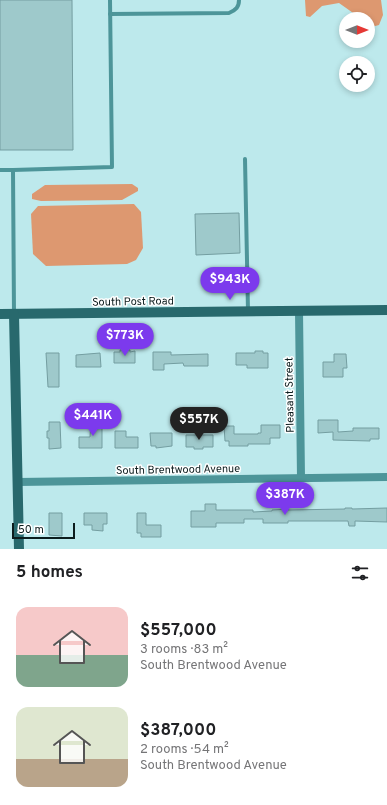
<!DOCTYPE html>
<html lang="en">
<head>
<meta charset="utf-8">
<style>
  :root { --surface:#fff; --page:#f6f6f6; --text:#202124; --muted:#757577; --accent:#7c3aed }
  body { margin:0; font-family:Overpass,sans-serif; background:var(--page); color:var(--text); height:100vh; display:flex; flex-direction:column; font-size:15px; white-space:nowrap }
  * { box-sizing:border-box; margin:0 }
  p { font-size:13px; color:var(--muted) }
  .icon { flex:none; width:22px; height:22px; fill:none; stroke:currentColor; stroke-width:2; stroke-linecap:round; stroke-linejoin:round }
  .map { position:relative; height:549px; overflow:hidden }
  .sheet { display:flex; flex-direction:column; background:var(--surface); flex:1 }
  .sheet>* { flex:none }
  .needle { width:26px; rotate:90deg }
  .fabs { position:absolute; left:339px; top:12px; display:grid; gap:8px }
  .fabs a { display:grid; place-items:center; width:36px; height:36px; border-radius:50%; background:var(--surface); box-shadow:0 2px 6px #0003; font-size:20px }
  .scale { position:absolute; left:12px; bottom:10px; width:63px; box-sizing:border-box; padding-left:4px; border:2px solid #0b1c1d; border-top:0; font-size:11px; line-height:14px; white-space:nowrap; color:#0b1c1d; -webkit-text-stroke:3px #fff; paint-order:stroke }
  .price { position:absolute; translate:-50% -34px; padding:0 9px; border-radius:14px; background:var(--accent); color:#fff; font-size:13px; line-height:26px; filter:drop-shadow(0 1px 2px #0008) }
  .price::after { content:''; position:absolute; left:50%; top:24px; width:12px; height:9px; margin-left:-6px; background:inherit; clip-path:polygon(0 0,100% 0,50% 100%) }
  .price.current { background:#222; color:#fff }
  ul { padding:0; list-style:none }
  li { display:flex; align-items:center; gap:12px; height:100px; padding:0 16px }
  li span { display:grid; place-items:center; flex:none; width:112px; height:80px; border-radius:12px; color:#555 }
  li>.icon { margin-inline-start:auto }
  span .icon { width:48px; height:48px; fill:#fffc; stroke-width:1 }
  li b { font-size:17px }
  h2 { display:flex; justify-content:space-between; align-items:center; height:48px; padding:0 16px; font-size:17px }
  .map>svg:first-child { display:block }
  .water { fill:#dd9870 }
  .building { fill:#9ec9cb; stroke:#749ea1 }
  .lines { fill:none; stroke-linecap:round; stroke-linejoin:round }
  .lane { stroke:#4d9599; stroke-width:4 }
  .street { stroke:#4d9599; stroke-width:8 }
  .secondary { stroke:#28696d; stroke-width:10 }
  .labels { text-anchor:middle; stroke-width:3; stroke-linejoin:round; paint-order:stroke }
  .street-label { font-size:11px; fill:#0b1c1d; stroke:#fff }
</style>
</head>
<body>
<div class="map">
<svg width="387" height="549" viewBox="0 0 387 549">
  <rect width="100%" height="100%" fill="#bde9ec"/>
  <g class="water">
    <polygon points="305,0 381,0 383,15 379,25 368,28 368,19 357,19 356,15 339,3 322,6 310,17 306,16"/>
    <polygon points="132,184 138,188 138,191 122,200 41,201 32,199 32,194 45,185"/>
    <polygon points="134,204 141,212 143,248 136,260 127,264 46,266 33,254 31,214 38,206"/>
  </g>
  <g class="building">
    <polygon points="0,0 72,0 73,150 0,150"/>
    <polygon points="239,213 240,253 196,255 195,214"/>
    <polygon points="120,350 130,350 130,352 135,351 135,363 114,363 114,352 120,352"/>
    <polygon points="255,351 263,351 263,353 268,353 268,368 247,368 247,365 236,365 236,353 255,353"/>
    <polygon points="153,352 171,352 171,355 208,354 208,366 184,366 183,363 164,364 164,370 153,370"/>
    <polygon points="46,353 59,353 59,387 48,387"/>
    <polygon points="100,353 101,367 76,367 76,355"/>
    <polygon points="334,354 346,354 347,368 343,368 343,377 323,377 323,362 334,362"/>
    <polygon points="91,420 102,421 102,448 79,448 79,437 90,437"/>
    <polygon points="318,420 338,420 338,432 353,431 353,428 379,428 379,439 370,439 370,441 333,440 333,432 318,433"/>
    <polygon points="49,422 60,422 61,448 49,449 49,438 47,438 47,431 49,431"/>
    <polygon points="261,425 280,425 280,438 270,438 270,444 248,444 248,446 229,446 229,441 225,441 224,426 234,426 234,434 258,434 258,433 261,433"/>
    <polygon points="115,431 126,431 126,437 138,437 138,448 115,448"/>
    <polygon points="150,433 172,433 172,446 156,448 156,446 151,446"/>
    <polygon points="186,435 213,435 213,447 203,447 203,449 194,449 194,447 186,447"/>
    <polygon points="205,504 216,504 216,510 253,510 253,512 272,511 272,510 288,509 288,510 345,509 345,508 352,508 352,509 387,508 387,522 355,521 355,526 349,526 348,521 288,521 288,523 263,523 263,519 244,519 244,523 216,523 216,527 191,527 191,511 205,511"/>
    <polygon points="49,513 62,513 62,536 49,535"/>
    <polygon points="84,513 107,513 107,524 103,524 103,531 92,530 92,525 84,525"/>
    <polygon points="137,513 146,513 146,525 161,525 161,537 141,537 141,533 137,533"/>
  </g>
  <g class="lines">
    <g class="lane">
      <path d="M110,14L229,13C236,10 239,7 239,0"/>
      <polyline points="245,159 248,311"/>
      <polyline points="0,170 13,170 14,314"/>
      <polyline points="13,170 112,167 110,0"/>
    </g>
    <g class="street">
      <polyline points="299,311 301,478"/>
      <polyline points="18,482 387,477"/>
    </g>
    <g class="secondary">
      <polyline points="0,314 387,310"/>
      <polyline points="14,314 19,549"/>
    </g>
  </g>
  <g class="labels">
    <g class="street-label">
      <text transform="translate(133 301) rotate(-1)" y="4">South Post Road</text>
      <text transform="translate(289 395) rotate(-91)" y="4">Pleasant Street</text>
      <text transform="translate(178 469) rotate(-1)" y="4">South Brentwood Avenue</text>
    </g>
  </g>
</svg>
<div class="fabs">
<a><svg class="needle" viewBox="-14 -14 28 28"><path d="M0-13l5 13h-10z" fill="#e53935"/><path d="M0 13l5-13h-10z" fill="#757577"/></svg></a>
<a><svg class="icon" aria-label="locate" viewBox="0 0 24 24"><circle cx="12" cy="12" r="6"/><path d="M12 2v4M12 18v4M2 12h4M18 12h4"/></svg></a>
</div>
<div class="scale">50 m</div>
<b class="price" style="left:230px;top:301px">$943K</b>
<b class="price" style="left:125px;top:357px">$773K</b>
<b class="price" style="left:93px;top:437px">$441K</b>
<b class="price current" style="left:199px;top:441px">$557K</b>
<b class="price" style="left:285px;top:516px">$387K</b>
</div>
<section class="sheet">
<h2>5 homes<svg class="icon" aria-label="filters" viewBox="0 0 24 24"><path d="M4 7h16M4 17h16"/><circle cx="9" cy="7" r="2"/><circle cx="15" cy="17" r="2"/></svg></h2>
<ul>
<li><span style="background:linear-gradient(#f6c9c9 60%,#7fa58c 0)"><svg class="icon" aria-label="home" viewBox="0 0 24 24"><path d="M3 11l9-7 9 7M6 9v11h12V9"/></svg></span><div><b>$557,000</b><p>3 rooms · 83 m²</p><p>South Brentwood Avenue</p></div></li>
<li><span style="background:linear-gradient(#dfe7d0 65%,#b9a48a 0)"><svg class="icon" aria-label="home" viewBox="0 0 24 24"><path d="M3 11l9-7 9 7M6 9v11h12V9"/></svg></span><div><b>$387,000</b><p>2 rooms · 54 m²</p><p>South Brentwood Avenue</p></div></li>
</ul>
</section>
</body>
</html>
